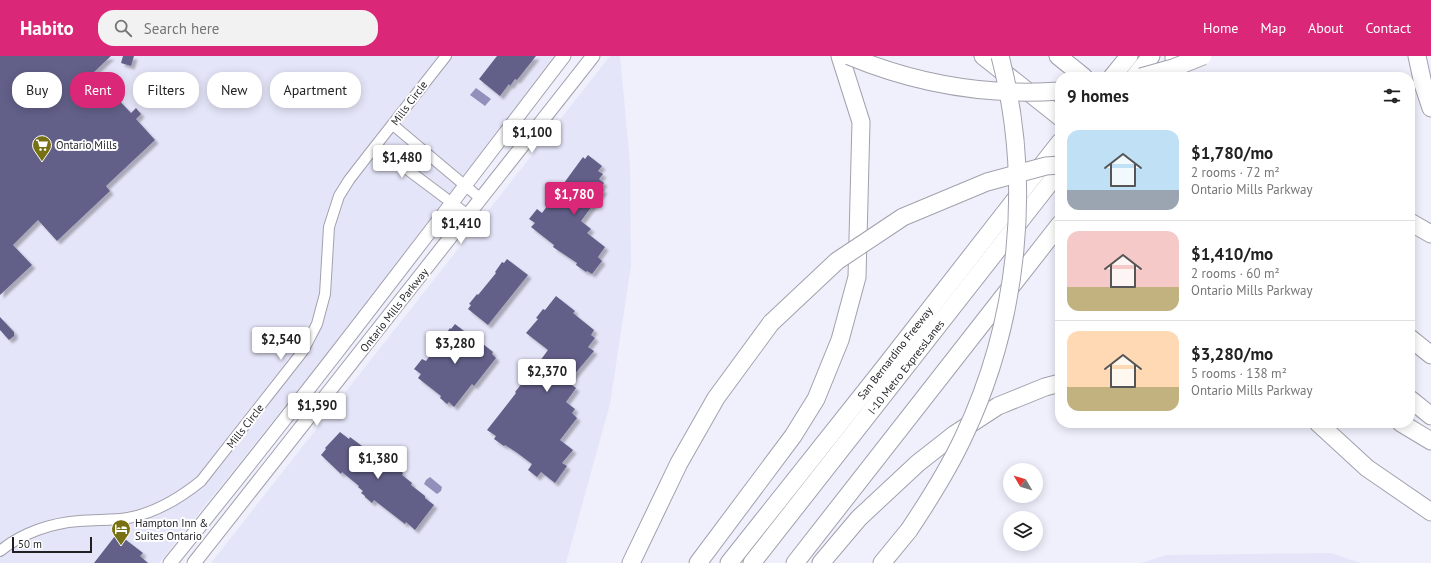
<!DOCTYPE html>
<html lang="en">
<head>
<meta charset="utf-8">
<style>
  :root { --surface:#fff; --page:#f2f2f2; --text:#222; --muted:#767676; --line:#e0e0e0; --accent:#db2777 }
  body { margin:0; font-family:"PT Sans",sans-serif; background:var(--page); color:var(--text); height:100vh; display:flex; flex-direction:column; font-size:15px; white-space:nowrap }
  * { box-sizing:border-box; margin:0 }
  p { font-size:13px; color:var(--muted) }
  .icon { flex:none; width:22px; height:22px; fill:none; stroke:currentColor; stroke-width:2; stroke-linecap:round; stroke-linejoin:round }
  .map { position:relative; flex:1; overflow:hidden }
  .details { position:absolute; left:1055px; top:16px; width:360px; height:356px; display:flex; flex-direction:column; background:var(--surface); border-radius:16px; box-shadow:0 2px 10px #0003 }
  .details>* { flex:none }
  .hud { position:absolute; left:12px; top:16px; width:380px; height:36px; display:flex; gap:8px }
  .needle { width:26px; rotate:308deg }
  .fabs { position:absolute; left:1003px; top:407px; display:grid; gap:8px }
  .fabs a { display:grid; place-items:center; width:40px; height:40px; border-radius:50%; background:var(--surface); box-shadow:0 2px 10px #0003; font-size:20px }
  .scale { position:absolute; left:12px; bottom:10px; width:80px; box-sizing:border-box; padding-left:4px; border:2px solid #1f1f24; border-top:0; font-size:11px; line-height:14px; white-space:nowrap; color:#1f1f24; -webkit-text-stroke:3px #fefefe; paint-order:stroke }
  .price { position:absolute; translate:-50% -34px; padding:0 9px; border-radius:4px; background:#fff; color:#222; font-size:13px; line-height:26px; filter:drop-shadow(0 1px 2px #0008) }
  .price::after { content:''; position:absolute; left:50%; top:24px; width:12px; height:9px; margin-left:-6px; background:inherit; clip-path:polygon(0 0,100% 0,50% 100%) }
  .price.current { background:var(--accent); color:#fff }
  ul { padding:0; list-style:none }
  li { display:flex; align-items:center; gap:12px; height:100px; padding:0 12px }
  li+li { border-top:1px solid var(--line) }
  li span { display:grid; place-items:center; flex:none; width:112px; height:80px; border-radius:12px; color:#555 }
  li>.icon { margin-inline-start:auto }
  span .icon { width:48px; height:48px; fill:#fffc; stroke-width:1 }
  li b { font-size:17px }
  h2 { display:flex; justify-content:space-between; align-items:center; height:48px; padding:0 12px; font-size:17px }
  .chip { padding:0 14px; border-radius:16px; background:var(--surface); box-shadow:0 2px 10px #0003; font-size:14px; line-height:36px }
  .chip.current { background:var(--accent); color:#fff }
  header { display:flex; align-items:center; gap:24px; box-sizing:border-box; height:56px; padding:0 20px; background:var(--accent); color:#fff }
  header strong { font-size:19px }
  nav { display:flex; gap:22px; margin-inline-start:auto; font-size:14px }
  .search { width:280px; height:36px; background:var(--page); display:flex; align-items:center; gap:10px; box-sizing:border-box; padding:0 14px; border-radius:16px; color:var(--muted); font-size:15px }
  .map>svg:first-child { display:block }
  .built { fill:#e5e5f9 }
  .water { fill:#9090bb }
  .building { fill:#626189; filter:url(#shadow) }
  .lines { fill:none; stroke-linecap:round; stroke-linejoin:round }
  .minor-casing { stroke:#a1a1ad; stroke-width:12 }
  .secondary-casing { stroke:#a1a1ad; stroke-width:15 }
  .motorway-casing { stroke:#a1a1ad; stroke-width:19 }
  .minor { stroke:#fff; stroke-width:10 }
  .secondary { stroke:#fff; stroke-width:13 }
  .motorway { stroke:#fff; stroke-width:17 }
  .motorway-bridge-casing { stroke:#a1a1ad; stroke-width:19; stroke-linecap:butt }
  .motorway-bridge { stroke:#fff; stroke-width:17 }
  .labels { text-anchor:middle; stroke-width:4; stroke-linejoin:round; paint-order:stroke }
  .street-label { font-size:11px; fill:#1f1f24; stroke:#fefefe }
  .poi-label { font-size:11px; fill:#1f1f24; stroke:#fefefe; text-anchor:start }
</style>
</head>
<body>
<header>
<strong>Habito</strong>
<div class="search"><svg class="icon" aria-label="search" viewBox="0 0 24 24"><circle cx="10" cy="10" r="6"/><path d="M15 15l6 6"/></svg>Search here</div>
<nav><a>Home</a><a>Map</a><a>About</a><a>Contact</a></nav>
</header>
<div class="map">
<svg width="1431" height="507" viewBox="0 0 1431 507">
  <defs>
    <filter id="shadow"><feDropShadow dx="3.5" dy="3.5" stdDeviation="1" flood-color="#0004"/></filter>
  </defs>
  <rect width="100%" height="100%" fill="#eff0fc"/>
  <g class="built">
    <polygon points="0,0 562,0 457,136 159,507 0,507"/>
    <polygon points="610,0 620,0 630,106 631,210 610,348 566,507 211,507"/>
    <polygon points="1331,497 1361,507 1141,507 1166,499"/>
  </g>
  <g class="water">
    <polygon points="476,32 491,43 485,50 470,39"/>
    <polygon points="430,421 442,431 441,435 437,438 424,428 426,424"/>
  </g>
  <g class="building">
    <polygon points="0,0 111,0 93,17 131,57 136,52 141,58 136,63 155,84 106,130 110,135 57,185 38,164 13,189 32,209 0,239"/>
    <polygon points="123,0 134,0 131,10 121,7"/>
    <polygon points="497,0 536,0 517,24 515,23 510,30 509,28 500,40 479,23"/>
    <polygon points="588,99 602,110 598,115 603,118 599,123 604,127 600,132 604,134 581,165 591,173 587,177 605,191 598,201 602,205 592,218 587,215 586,216 576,209 577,207 553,191 554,189 531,171 535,167 529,163 537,153 542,157 583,101 585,103"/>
    <polygon points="507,203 528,219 488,269 468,253 471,249 469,248 477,238 478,239 496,217 495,216 502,206 504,207"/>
    <polygon points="556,240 575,255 573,257 594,274 591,279 595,282 588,291 594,295 568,326 576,332 566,346 575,353 572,357 577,362 560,384 573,394 562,407 567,410 555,427 541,416 537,421 528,414 532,408 516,396 505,389 504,390 494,383 496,380 487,374 516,337 515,336 526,322 524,321 532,311 534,313 548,294 526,277 538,263 536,262 543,253 545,254"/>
    <polygon points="0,261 14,276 14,280 9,284 0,274"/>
    <polygon points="455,268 482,289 483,288 493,296 492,298 496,302 474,330 472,328 454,351 449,346 447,348 440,342 441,340 418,322 421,318 414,313 422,303 426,305 450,272 451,273"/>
    <polygon points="340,376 349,383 350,381 370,396 371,395 381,402 382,400 403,417 402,419 412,427 411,429 425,440 425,442 434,449 415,474 406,466 405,468 374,444 372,447 365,441 365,440 361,437 363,435 358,431 359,430 342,416 341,418 321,399 326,393 325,392"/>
    <polygon points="115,480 119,483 121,480 143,497 140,500 148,507 94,507"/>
  </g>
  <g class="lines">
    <g class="minor-casing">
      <g id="minor">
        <polyline points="393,69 481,143"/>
        <polyline points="376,90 468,159"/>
        <path d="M0,495C22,477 51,467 79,465C95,463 112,465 128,462C155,457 180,442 201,425L303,295L317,268L325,238L329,171L339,140L349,124L366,102L446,0"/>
      </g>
    </g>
    <g class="secondary-casing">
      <g id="secondary">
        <path d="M170,507C305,341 434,170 564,0"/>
        <polyline points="194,507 593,0"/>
      </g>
    </g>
    <g class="motorway-casing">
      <g id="motorway">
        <polyline points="983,0 1060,61"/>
        <polyline points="1058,0 1084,21"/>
        <polyline points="1417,0 1423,28 1431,52"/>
        <polyline points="1112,21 1129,0"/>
        <polyline points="1134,21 1151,0"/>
        <polyline points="1174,21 1174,0"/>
        <polyline points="1410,166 1431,178"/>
        <polyline points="1410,282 1431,299"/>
        <polyline points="1410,343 1431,360"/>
        <polyline points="1318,367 1367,412 1431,456"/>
        <polyline points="1401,367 1431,385"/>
        <polyline points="631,507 679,407 716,342 771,267"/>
        <polyline points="698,507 793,380 816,343 840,284 857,221 861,66 840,0"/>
        <polyline points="729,507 883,313 1060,86"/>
        <polyline points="752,507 1060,114"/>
        <polyline points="795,507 1060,168"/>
        <polyline points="821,507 859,462 918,407 955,378 998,350 1045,331 1060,327"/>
        <polyline points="882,507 909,474"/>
      </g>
    </g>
    <use href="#minor" class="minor"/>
    <use href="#secondary" class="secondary"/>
    <use href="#motorway" class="motorway"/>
    <g class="motorway-bridge-casing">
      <g id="motorway-bridge">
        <path d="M849,0C916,28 988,40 1060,35"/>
        <polyline points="1141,21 1173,12 1203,0"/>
        <polyline points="771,267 837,205 903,161 987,126 1046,110 1060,109"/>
        <path d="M909,474C929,444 948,414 963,382C1019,265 1033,126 1000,0"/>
      </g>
    </g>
    <use href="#motorway-bridge" class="motorway-bridge"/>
  </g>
  <defs>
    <g id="supermarket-pin" transform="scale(1)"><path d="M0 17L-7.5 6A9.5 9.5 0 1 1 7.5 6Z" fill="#787113" stroke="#fefefe"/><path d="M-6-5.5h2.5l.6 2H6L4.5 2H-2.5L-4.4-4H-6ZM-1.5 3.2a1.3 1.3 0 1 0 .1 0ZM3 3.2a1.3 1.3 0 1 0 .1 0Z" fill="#fff"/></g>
    <g id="hotel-pin" transform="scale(1)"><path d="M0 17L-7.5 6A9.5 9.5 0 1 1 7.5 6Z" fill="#787113" stroke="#fefefe"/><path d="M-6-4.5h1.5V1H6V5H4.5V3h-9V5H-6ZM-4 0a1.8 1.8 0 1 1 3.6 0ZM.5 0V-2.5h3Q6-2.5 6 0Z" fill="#fff"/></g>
  </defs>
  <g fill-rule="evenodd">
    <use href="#supermarket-pin" x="42" y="89"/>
    <use href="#hotel-pin" x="121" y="473"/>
  </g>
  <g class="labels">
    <g class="street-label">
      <text transform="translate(409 47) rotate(-53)" y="4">Mills Circle</text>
      <text transform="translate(394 254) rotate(-52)" y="4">Ontario Mills Parkway</text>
      <text transform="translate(895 297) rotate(-52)" y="4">San Bernardino Freeway</text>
      <text transform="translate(906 311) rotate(-52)" y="4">I-10 Metro ExpressLanes</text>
      <text transform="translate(245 370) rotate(-52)" y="4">Mills Circle</text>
    </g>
    <g class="poi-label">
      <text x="56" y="93">Ontario Mills</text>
      <text x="135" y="471">Hampton Inn &amp;<tspan x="135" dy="13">Suites Ontario</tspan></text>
    </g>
  </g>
</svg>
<div class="fabs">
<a><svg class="needle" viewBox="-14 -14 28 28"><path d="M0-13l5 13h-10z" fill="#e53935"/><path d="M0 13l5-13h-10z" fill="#767676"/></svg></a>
<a><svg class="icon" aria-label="layers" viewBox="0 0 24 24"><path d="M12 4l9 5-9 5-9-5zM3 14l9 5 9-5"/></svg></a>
</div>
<div class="scale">50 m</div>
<b class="price" style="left:532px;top:98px">$1,100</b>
<b class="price" style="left:402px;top:123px">$1,480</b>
<b class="price current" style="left:574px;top:160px">$1,780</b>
<b class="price" style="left:461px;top:189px">$1,410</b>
<b class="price" style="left:281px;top:305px">$2,540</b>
<b class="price" style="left:455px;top:309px">$3,280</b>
<b class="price" style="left:547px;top:337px">$2,370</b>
<b class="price" style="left:317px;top:371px">$1,590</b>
<b class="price" style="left:378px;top:424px">$1,380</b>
<div class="hud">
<a class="chip">Buy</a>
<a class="chip current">Rent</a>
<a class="chip">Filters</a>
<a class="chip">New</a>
<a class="chip">Apartment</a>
</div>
<section class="details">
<h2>9 homes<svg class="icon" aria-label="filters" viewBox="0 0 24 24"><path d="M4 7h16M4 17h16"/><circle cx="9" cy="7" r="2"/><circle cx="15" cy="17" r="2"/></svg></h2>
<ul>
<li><span style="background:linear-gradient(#bfe0f5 75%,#9aa5b1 0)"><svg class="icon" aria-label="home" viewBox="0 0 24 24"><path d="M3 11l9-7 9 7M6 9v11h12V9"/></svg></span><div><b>$1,780/mo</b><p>2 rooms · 72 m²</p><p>Ontario Mills Parkway</p></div></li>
<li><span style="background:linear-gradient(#f6c9c9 70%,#c2b280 0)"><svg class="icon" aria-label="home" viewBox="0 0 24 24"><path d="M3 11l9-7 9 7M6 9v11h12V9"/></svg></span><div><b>$1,410/mo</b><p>2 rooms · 60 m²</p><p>Ontario Mills Parkway</p></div></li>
<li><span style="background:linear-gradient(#ffd9b3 70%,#c2b280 0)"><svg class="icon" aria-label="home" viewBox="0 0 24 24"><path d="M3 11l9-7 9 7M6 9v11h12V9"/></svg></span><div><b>$3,280/mo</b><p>5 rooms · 138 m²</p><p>Ontario Mills Parkway</p></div></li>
</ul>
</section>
</div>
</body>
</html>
